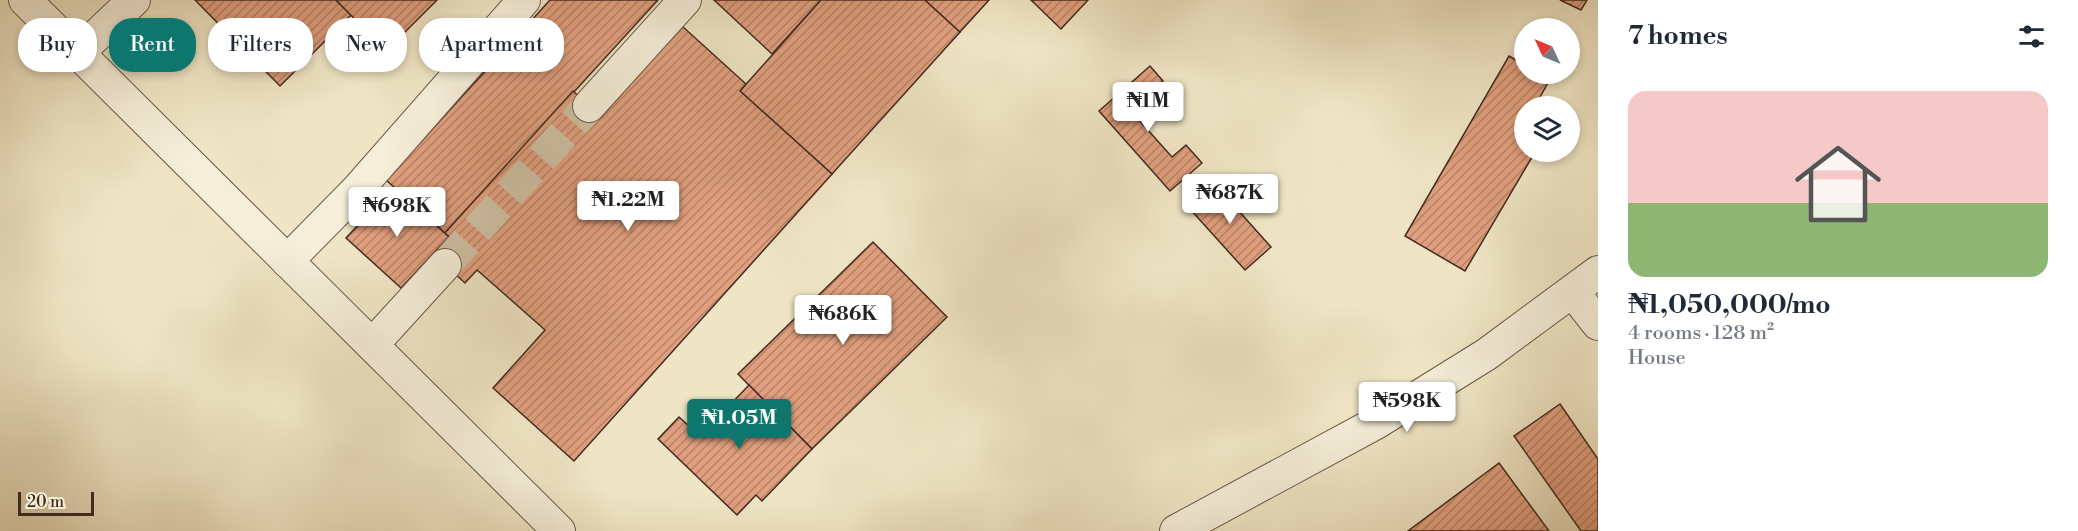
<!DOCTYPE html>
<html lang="en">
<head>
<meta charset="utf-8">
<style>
  :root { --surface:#fff; --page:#f6f6f7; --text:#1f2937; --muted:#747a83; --line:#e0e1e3; --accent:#0f766e }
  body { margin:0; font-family:"Libre Bodoni",serif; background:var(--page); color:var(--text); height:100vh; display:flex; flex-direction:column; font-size:22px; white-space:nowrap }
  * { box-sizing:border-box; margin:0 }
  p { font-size:20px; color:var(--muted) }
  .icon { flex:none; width:33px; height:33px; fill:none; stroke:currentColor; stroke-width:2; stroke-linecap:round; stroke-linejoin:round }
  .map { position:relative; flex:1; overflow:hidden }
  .details { display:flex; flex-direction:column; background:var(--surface); width:480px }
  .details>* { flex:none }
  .banner { position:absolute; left:18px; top:18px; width:570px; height:54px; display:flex; gap:12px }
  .needle { width:39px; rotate:314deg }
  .tools { position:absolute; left:1514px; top:18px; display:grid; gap:12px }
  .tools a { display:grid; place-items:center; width:66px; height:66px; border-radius:50%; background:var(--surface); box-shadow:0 3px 9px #0003; font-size:30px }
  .scale { position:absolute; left:18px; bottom:15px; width:76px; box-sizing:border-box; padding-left:6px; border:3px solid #432b20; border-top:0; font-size:16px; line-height:21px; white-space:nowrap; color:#432b20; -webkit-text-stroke:4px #f5eed9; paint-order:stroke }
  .price { position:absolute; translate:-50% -51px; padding:0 14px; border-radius:6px; background:#fff; color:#222; font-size:20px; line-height:39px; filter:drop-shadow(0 2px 3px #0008) }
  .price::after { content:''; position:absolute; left:50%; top:36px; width:18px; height:14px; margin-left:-9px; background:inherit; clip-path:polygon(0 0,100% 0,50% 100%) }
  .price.on { background:var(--accent); color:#fff }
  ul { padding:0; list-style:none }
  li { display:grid; align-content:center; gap:12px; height:318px; padding:0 30px }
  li+li { border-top:2px solid var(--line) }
  li span { display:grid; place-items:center; height:186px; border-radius:18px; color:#555 }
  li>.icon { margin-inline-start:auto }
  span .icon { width:108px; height:108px; fill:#fffc; stroke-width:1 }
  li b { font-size:26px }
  h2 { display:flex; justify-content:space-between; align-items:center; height:72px; padding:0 30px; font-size:26px }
  .tag { padding:0 21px; border-radius:24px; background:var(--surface); box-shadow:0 3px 9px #0003; font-size:21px; line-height:54px }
  .tag.on { background:var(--accent); color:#fff }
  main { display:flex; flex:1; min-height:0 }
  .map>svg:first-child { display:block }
  .building { fill:url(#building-hatch); stroke:#432b20; stroke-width:1.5 }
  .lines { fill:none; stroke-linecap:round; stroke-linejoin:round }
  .minor-tunnel { stroke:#cdc0a3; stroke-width:32; stroke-dasharray:32 16; stroke-linecap:butt }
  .minor-casing { stroke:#6e5a49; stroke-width:34 }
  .minor { stroke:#f5eed9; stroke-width:32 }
</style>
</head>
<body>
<main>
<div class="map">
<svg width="1598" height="531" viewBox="0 0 1598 531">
  <defs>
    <pattern id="building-hatch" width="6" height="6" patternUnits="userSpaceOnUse" patternTransform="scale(1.5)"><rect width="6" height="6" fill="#e09f7e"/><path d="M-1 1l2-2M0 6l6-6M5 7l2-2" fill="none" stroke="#b78267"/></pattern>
  </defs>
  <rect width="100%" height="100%" fill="#efe5c4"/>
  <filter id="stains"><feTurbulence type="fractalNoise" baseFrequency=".00333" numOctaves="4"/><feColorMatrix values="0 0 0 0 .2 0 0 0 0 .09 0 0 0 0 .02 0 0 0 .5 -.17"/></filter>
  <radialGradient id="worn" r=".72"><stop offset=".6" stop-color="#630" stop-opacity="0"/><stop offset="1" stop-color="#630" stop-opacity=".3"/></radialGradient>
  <g class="building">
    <polygon points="195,0 336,0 351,15 280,86"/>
    <polygon points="336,0 437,0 386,51"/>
    <polygon points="550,0 658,0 445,233 386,180"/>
    <polygon points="714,0 821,0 772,54"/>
    <polygon points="821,0 925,0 960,32 832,174 740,91"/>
    <polygon points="925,0 989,0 960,32"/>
    <polygon points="1031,0 1088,0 1061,29"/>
    <polygon points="1560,0 1587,0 1581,10"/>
    <polygon points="682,26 746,84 740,91 832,174 574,461 493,388 545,330 477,270 465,283 433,254 449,237 445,233 573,91 601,117"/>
    <polygon points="1509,56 1524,65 1524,74 1540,74 1550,79 1539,99 1551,106 1524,106 1524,152 1535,152 1465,271 1405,236"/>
    <polygon points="1150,66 1163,81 1130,110 1172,157 1186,145 1202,163 1170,191 1099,111"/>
    <polygon points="1223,179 1236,194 1229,200 1271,247 1245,270 1190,209"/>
    <polygon points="394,187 449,237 401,288 346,238"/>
    <polygon points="873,242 947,317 812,449 738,374"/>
    <polygon points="749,385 812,449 762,501 756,495 737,515 658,439 679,417 700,436"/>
    <polygon points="1560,404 1598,459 1598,531 1581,531 1514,436"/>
    <polygon points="1499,463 1549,531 1408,531"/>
  </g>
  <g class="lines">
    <polyline class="minor-tunnel" points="445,265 589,106"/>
    <g class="minor-casing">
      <g id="minor">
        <polyline points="25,0 559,531"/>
        <polyline points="78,53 134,0"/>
        <polyline points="589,106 685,0"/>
        <polyline points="287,261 357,190 524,0"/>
        <polyline points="1573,292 1598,324"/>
        <polyline points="372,345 445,265"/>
        <polyline points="1176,531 1376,423 1487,354 1598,272"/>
      </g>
    </g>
    <use href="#minor" class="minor"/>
  </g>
  <rect width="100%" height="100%" filter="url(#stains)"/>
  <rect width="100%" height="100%" fill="url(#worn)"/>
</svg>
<div class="tools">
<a><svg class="needle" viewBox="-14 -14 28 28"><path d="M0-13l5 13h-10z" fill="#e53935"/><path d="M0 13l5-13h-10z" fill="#747a83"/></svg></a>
<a><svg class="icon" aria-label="layers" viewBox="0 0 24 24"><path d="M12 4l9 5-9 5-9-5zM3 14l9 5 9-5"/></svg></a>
</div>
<div class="scale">20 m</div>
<b class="price" style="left:1148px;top:133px">₦1M</b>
<b class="price" style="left:1230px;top:225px">₦687K</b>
<b class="price" style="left:628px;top:232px">₦1.22M</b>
<b class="price" style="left:397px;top:238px">₦698K</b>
<b class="price" style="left:843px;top:346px">₦686K</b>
<b class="price" style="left:1407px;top:433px">₦598K</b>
<b class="price on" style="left:739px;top:450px">₦1.05M</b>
<div class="banner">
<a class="tag">Buy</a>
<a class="tag on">Rent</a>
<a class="tag">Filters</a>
<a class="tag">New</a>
<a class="tag">Apartment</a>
</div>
</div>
<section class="details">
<h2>7 homes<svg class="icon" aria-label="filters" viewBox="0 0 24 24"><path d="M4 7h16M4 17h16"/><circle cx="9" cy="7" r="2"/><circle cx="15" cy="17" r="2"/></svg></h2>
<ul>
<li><span style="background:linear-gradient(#f6c9c9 60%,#8fb573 0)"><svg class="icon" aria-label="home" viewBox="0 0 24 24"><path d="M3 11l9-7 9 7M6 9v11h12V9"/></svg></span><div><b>₦1,050,000/mo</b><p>4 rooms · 128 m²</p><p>House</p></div></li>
</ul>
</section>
</main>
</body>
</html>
